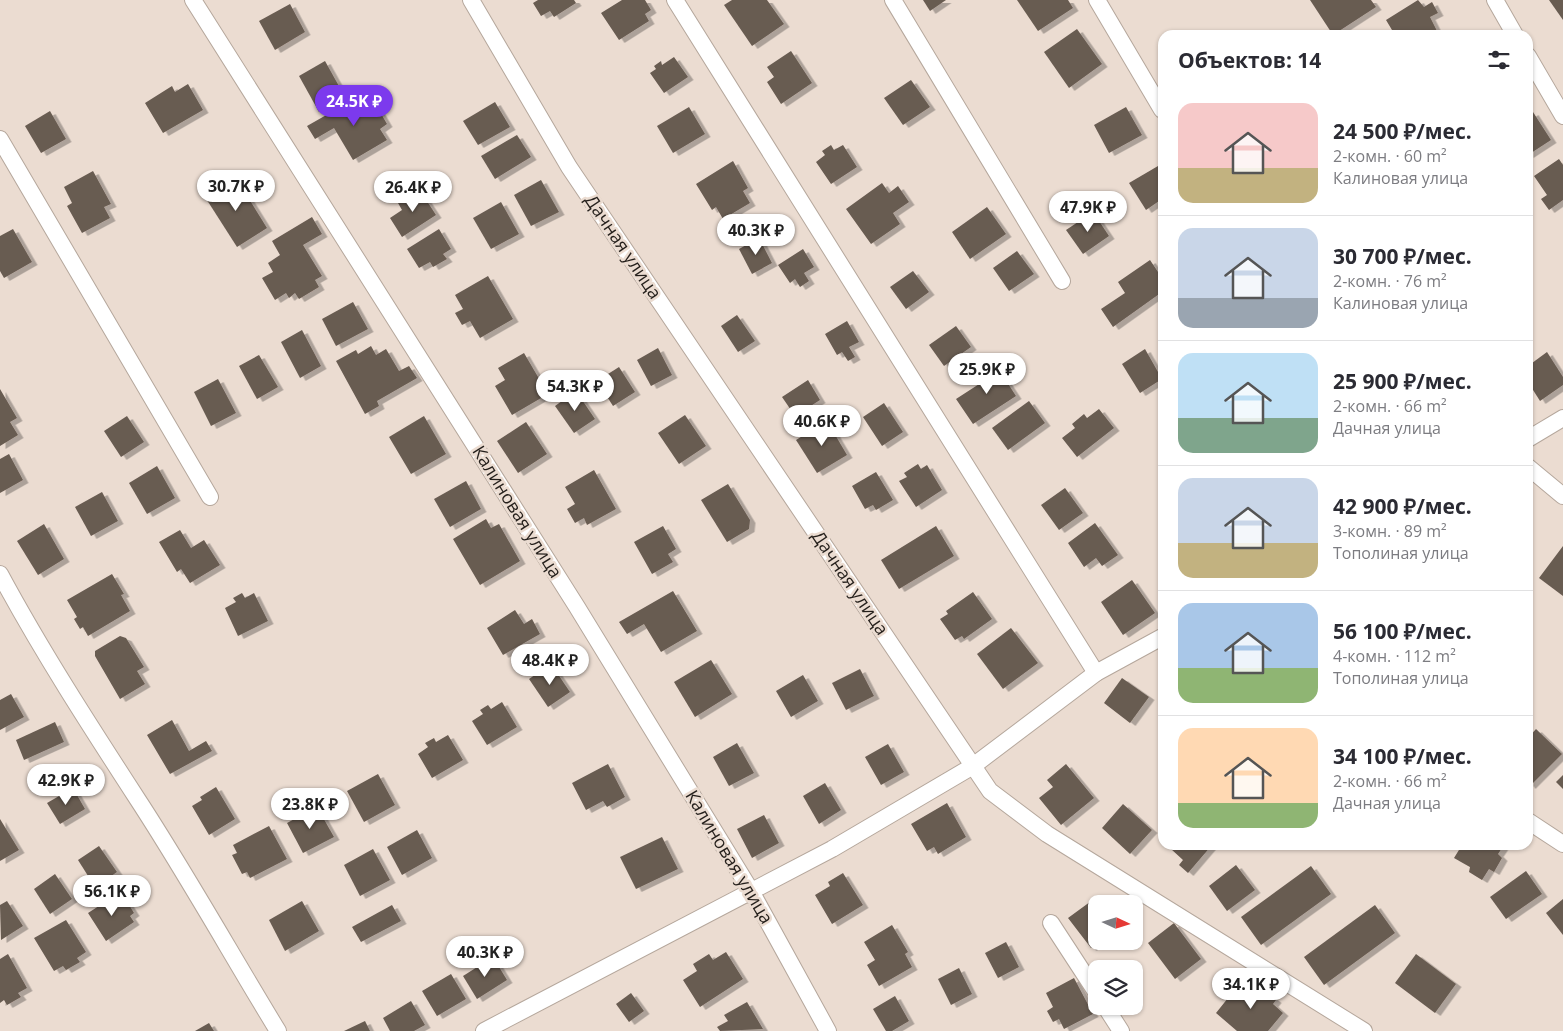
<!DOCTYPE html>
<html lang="ru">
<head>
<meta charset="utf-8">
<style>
  :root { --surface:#fff; --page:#f2f2f3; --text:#2b2b33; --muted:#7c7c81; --line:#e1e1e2; --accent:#7c3aed }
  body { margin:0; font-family:"Open Sans",sans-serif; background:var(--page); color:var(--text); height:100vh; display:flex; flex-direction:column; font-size:19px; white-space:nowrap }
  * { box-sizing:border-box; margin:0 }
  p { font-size:16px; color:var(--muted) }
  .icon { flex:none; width:28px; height:28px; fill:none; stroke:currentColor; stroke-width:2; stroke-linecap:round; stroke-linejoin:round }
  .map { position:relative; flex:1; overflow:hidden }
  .drawer { position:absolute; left:1158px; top:30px; width:375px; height:820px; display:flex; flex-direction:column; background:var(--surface); border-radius:15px; box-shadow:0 1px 4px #0004 }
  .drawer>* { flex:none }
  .needle { width:32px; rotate:94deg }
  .fabs { position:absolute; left:1088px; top:895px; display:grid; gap:10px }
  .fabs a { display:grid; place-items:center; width:55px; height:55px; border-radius:10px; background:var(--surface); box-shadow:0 1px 4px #0004; font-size:25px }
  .price { position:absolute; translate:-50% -42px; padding:0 11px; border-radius:18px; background:#fff; color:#222; font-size:16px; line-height:32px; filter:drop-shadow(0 1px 2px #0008) }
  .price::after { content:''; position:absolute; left:50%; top:30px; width:15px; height:11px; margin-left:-8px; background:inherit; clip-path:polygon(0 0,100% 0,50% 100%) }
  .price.selected { background:var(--accent); color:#fff }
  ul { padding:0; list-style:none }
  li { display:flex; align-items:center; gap:15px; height:125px; padding:0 20px }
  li+li { border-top:1px solid var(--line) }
  li span { display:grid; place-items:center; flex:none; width:140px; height:100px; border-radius:15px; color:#555 }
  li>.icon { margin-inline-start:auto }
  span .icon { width:60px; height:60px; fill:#fffc; stroke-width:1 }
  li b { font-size:21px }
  h2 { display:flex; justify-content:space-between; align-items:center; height:60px; padding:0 20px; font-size:21px }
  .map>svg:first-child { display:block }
  .building { fill:#685b51; filter:url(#shadow) }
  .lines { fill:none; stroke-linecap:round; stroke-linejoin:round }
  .street-casing { stroke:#b5a79c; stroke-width:18 }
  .street { stroke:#fff; stroke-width:16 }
  .labels { text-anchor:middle; stroke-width:5; stroke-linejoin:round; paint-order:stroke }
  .street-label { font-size:18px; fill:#241f1b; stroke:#ebdcd1 }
</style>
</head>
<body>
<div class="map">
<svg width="1563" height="1031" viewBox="0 0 1563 1031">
  <defs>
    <filter id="shadow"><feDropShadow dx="5.5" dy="3" stdDeviation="0" flood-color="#0004"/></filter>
  </defs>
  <rect width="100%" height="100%" fill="#ebdcd1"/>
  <g class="building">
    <polygon points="538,0 574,0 576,3 554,17 550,11 541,16 533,3"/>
    <polygon points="622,0 645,0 651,10 645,14 649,21 619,40 601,13"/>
    <polygon points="732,0 767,0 784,24 752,46 724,5"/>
    <polygon points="923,0 946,0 930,11"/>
    <polygon points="1017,0 1068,0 1073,8 1038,31"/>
    <polygon points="1310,0 1371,0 1376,7 1333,35"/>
    <polygon points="1418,0 1424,7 1432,2 1438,13 1430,17 1439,35 1390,35 1388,32 1392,30 1386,20"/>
    <polygon points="1549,0 1563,0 1563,20"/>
    <polygon points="290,4 305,32 275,50 259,21"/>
    <polygon points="1077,29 1102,64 1069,88 1044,52"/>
    <polygon points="791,51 812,83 781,104 767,82 774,77 767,67"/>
    <polygon points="674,57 688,77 664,93 650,73 656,69 654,66 661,61 662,65"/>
    <polygon points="325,61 345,97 319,112 299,76"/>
    <polygon points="911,80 930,107 903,125 884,98"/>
    <polygon points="188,84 203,110 163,133 145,103 172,86 175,92"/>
    <polygon points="358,97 363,106 373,100 387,124 380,129 387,140 353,160 334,128 315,139 307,126"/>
    <polygon points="495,102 510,127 478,145 463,121"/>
    <polygon points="689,107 705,134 673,153 657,126"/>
    <polygon points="1126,107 1142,135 1109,153 1094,125"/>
    <polygon points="50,111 66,139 41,153 25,126"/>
    <polygon points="1533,112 1551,140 1528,155 1528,115"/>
    <polygon points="517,135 531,157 495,179 481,156"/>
    <polygon points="831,145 834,150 843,145 857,167 831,184 816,162 825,155 822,151"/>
    <polygon points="1559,159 1563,165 1563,200 1549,210 1541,199 1547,195 1534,176"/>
    <polygon points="733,161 748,188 743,191 750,203 723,219 716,207 712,210 696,184"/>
    <polygon points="1158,166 1162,173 1162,199 1146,210 1129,183"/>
    <polygon points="93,171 111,204 104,207 110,218 82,233 67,206 72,203 64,187"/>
    <polygon points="236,178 267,228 237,247 205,197"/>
    <polygon points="541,180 559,212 531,226 514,195"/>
    <polygon points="882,183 889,193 898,186 909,202 893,213 900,224 871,244 846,209"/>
    <polygon points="419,189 436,215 402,237 390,218 402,210 398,203"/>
    <polygon points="501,202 519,234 491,249 473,218"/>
    <polygon points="987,207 1006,234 970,259 952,232"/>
    <polygon points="1093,212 1109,236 1083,254 1066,230"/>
    <polygon points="312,217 322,234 303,245 322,276 315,280 319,287 299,299 295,293 289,298 286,293 275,300 262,278 273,272 268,263 280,255 272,241"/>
    <polygon points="13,229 32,262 4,278 0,271 0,236"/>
    <polygon points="439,229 451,249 443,254 447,259 433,267 430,262 419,268 407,249"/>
    <polygon points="759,238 772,263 752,274 739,249"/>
    <polygon points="803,249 814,267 804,273 809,281 800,287 795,279 790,283 778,265"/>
    <polygon points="1017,251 1034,274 1009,291 993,268"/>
    <polygon points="1150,260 1162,278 1162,292 1113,327 1101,309 1125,293 1118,282"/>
    <polygon points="913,271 929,292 906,309 890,287"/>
    <polygon points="488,276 513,319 480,338 470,321 462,325 455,313 463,309 455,295"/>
    <polygon points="353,302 368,329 336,346 322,319"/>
    <polygon points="737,315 755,341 738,352 721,326"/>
    <polygon points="847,321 859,342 849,347 855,357 848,361 842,352 837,355 825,334"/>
    <polygon points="956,326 971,347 944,366 929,345"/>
    <polygon points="302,330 321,366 300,378 281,342"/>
    <polygon points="371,346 376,355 386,349 399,371 409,366 417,378 377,401 379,406 365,414 336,361 356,350 358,354"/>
    <polygon points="658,348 672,375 651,386 637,360"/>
    <polygon points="1145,349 1162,379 1140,393 1122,364"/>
    <polygon points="1547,352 1563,377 1563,385 1540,401 1528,382 1528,366"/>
    <polygon points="524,353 548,394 512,415 495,386 505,380 498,368"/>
    <polygon points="259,355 278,387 257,399 239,366"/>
    <polygon points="996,361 1006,374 1003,376 1016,396 973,424 956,399 990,377 987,372 990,370 988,367"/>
    <polygon points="619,367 635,392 613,406 597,381"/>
    <polygon points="218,379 236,413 211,426 194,392"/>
    <polygon points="808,380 820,400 795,416 782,397"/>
    <polygon points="0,389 17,418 10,422 18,435 0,446"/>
    <polygon points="576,391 595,419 574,433 555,406"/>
    <polygon points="1029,401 1045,423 1008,450 992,428"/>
    <polygon points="884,403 903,432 882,446 863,417"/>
    <polygon points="1099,409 1114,428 1077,457 1062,438 1075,428 1072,424 1084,414 1087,418"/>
    <polygon points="685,415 706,446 679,464 658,433"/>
    <polygon points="127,416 144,442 121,457 104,431"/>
    <polygon points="424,416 446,454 411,474 389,437"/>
    <polygon points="827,421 847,455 817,473 796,440"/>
    <polygon points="526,422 547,454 518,473 497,441"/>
    <polygon points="9,454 23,480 0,493 0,459"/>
    <polygon points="918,464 921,469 927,465 942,490 916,507 899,481 907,477 904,473"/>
    <polygon points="157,466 175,498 147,514 129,483"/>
    <polygon points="594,470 616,509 587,525 584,518 575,523 567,509 575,504 565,487"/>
    <polygon points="876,472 893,500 876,510 873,505 865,509 852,486"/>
    <polygon points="466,481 481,509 450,527 434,499"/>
    <polygon points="728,484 750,520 749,529 727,542 701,500"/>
    <polygon points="1065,488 1083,513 1059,530 1041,505"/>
    <polygon points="102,492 118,521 91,536 75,507"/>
    <polygon points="486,519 491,528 499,524 520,561 480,585 453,539"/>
    <polygon points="1095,523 1118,555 1102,566 1096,558 1084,567 1068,543"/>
    <polygon points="44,524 64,559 38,575 17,541"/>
    <polygon points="663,526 676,549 668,554 673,562 652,574 634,542"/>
    <polygon points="936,526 954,556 899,589 881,560"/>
    <polygon points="180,530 191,548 204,540 220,565 190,583 181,569 177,572 159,542"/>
    <polygon points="1563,546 1563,596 1539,578"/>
    <polygon points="112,574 124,594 121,595 130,611 88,636 83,627 80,629 74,619 77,617 67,600"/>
    <polygon points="1132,580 1155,613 1123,635 1101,602"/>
    <polygon points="673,591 697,631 661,652 644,624 627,634 619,622"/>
    <polygon points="973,592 992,619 964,639 962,636 955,640 940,619 948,614 946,611"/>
    <polygon points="242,593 245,598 254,593 268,621 238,636 225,608 236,602 233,598"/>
    <polygon points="515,610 524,624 532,619 540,634 503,655 487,628"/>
    <polygon points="1011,628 1038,663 1003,689 977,654"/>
    <polygon points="120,636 126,638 144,667 137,671 145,684 120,699 95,656 95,651"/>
    <polygon points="711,660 732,694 695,717 674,682"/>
    <polygon points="551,664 570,692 548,707 529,679"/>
    <polygon points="860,669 874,696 846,710 832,683"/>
    <polygon points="803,675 818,701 791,717 776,691"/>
    <polygon points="1122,678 1149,697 1130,723 1104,703"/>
    <polygon points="11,694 24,717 0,730 0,700"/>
    <polygon points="502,702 517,727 487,745 472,721 483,714 480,710 488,705 491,709"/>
    <polygon points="172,720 189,751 206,741 212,751 170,774 147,735"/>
    <polygon points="55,722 64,742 24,760 16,740"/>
    <polygon points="1536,729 1562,754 1530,786 1528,783 1528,738"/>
    <polygon points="448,735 463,760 432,778 418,754 428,747 425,743 434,738 436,742"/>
    <polygon points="737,743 754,773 729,786 713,757"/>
    <polygon points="888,744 904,772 881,785 865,757"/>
    <polygon points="608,764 625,797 607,807 603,801 586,810 572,783"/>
    <polygon points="1066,764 1094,798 1061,825 1039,798 1053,787 1047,780"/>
    <polygon points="378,774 395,805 364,822 347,791"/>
    <polygon points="1563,775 1563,789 1556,782"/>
    <polygon points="825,783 841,810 819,824 803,796"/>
    <polygon points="216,787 235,819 209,835 192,806 202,800 200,797"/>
    <polygon points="73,788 85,809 60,824 47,803"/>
    <polygon points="947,803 966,837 938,854 934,847 927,851 911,824"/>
    <polygon points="1123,804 1152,830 1130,854 1102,828"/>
    <polygon points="317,807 334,837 303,853 287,823"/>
    <polygon points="764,815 779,843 752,858 737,829"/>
    <polygon points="0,819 19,850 0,861"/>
    <polygon points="269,826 287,859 250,878 247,872 242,874 232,855 237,853 233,845"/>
    <polygon points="417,830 432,858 402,875 387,847"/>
    <polygon points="662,837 678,869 636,889 620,857"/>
    <polygon points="1174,845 1212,845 1188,873 1179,865 1183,860 1171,849"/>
    <polygon points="1462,845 1504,845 1498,854 1502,858 1494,872 1489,869 1482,880 1469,872 1470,867 1454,858"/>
    <polygon points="99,846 117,872 95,887 78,860"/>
    <polygon points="373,849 390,880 360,896 344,865"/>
    <polygon points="1236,865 1255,890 1227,911 1209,886"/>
    <polygon points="1311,866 1331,894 1261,945 1241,917"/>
    <polygon points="1526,871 1542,894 1506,919 1490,897"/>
    <polygon points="843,873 863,905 832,924 815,895 830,886 828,882"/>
    <polygon points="55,874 72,899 50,914 34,889"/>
    <polygon points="116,895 121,903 126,900 134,913 130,916 134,922 106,941 88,913"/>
    <polygon points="1094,899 1098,904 1096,904 1096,941 1100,941 1091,948 1068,918"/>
    <polygon points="1563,899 1563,935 1546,913"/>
    <polygon points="7,901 23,926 1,940 0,905"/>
    <polygon points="302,901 319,931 285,951 269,920"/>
    <polygon points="392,905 401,921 361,942 352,927"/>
    <polygon points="1375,905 1395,933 1324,985 1304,957"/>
    <polygon points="66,920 86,952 77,958 80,962 66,970 63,966 54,971 34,938"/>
    <polygon points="1174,923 1201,959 1175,979 1148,943"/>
    <polygon points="892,925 908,952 905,954 912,967 879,986 867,965 875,960 864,942"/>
    <polygon points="1006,942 1019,967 998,978 985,953"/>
    <polygon points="726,952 743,979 700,1007 683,980 697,971 693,964 709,954 713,960"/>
    <polygon points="8,954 27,988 18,993 21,997 7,1005 4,1000 0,1003 0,959"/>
    <polygon points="1416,954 1456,984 1435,1013 1395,983"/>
    <polygon points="493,957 507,980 477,999 463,976"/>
    <polygon points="959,968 972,994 951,1005 938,979"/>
    <polygon points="451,974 466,999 437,1016 422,991"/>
    <polygon points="1074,978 1093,1014 1064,1029 1059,1019 1053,1022 1047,1011 1053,1007 1046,993"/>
    <polygon points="1252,980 1276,1000 1273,1004 1283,1013 1268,1031 1237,1031 1216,1013 1232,993 1238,998"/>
    <polygon points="631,993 644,1011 629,1022 616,1004"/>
    <polygon points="895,996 909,1021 892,1031 886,1031 873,1009"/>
    <polygon points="411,1001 425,1025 414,1031 390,1031 383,1018"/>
    <polygon points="747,1002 763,1029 720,1031 717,1027 728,1021 724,1015"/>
    <polygon points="365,1021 370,1031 344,1031"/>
    <polygon points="209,1023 214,1031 195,1031"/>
  </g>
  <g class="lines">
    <g class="street-casing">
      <g id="street">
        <polyline points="193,0 577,607 751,891 828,1031"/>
        <polyline points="471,0 569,167 990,791 1047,834 1364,1031"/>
        <polyline points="675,0 1096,673"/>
        <polyline points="893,0 1062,281"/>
        <polyline points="1097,0 1162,110"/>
        <polyline points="1495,0 1515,35"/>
        <polyline points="1528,56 1563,116"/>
        <polyline points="0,139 210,497"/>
        <polyline points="1528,439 1563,418"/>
        <polyline points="1528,467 1563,496"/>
        <path d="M0,574C42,652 90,726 138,800C187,875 231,954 278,1031"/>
        <polyline points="1528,821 1563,844"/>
        <polyline points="1051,923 1096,992"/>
        <polyline points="1105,1006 1121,1031"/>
        <polyline points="484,1031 832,849 973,766 1096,673 1162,637"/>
      </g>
    </g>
    <use href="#street" class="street"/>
  </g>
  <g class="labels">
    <g class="street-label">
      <text transform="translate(623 247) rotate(56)" y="6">Дачная улица</text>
      <text transform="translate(517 512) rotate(58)" y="6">Калиновая улица</text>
      <text transform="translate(850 583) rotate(56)" y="6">Дачная улица</text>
      <text transform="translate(729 857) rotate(59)" y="6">Калиновая улица</text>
    </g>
  </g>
</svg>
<div class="fabs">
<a><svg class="needle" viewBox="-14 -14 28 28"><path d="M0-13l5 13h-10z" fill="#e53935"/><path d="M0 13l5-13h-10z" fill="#7c7c81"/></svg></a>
<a><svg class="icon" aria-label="layers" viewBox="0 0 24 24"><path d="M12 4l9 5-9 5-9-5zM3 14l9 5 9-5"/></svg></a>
</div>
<b class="price selected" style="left:354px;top:127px">24.5K ₽</b>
<b class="price" style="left:236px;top:212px">30.7K ₽</b>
<b class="price" style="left:413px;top:213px">26.4K ₽</b>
<b class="price" style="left:1088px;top:233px">47.9K ₽</b>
<b class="price" style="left:756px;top:256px">40.3K ₽</b>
<b class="price" style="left:987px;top:395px">25.9K ₽</b>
<b class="price" style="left:575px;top:412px">54.3K ₽</b>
<b class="price" style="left:822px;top:447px">40.6K ₽</b>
<b class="price" style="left:550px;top:686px">48.4K ₽</b>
<b class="price" style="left:66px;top:806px">42.9K ₽</b>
<b class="price" style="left:310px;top:830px">23.8K ₽</b>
<b class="price" style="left:112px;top:917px">56.1K ₽</b>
<b class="price" style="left:485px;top:978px">40.3K ₽</b>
<b class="price" style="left:1251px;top:1010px">34.1K ₽</b>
<section class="drawer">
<h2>Объектов: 14<svg class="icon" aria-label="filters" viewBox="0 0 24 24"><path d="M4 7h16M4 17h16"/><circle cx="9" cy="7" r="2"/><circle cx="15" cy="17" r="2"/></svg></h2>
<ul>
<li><span style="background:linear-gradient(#f6c9c9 65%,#c2b280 0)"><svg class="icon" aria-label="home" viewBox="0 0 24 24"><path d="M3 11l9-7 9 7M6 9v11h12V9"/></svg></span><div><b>24 500 ₽/мес.</b><p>2-комн. · 60 m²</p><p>Калиновая улица</p></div></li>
<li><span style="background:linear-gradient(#c9d6e8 70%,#9aa5b1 0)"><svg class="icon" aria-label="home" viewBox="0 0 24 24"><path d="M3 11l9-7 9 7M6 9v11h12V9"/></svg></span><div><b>30 700 ₽/мес.</b><p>2-комн. · 76 m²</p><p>Калиновая улица</p></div></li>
<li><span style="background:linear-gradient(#bfe0f5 65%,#7fa58c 0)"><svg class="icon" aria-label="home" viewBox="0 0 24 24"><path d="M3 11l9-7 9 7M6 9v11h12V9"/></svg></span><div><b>25 900 ₽/мес.</b><p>2-комн. · 66 m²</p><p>Дачная улица</p></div></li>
<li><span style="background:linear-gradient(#c9d6e8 65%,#c2b280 0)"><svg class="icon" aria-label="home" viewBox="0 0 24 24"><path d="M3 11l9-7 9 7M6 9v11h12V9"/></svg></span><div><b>42 900 ₽/мес.</b><p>3-комн. · 89 m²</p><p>Тополиная улица</p></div></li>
<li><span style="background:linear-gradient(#a9c7e8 65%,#8fb573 0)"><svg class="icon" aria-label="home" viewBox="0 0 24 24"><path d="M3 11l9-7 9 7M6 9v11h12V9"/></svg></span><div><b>56 100 ₽/мес.</b><p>4-комн. · 112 m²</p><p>Тополиная улица</p></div></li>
<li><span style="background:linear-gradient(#ffd9b3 75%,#8fb573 0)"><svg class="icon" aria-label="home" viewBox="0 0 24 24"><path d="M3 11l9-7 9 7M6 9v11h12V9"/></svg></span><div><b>34 100 ₽/мес.</b><p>2-комн. · 66 m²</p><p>Дачная улица</p></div></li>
</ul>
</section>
</div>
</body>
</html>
